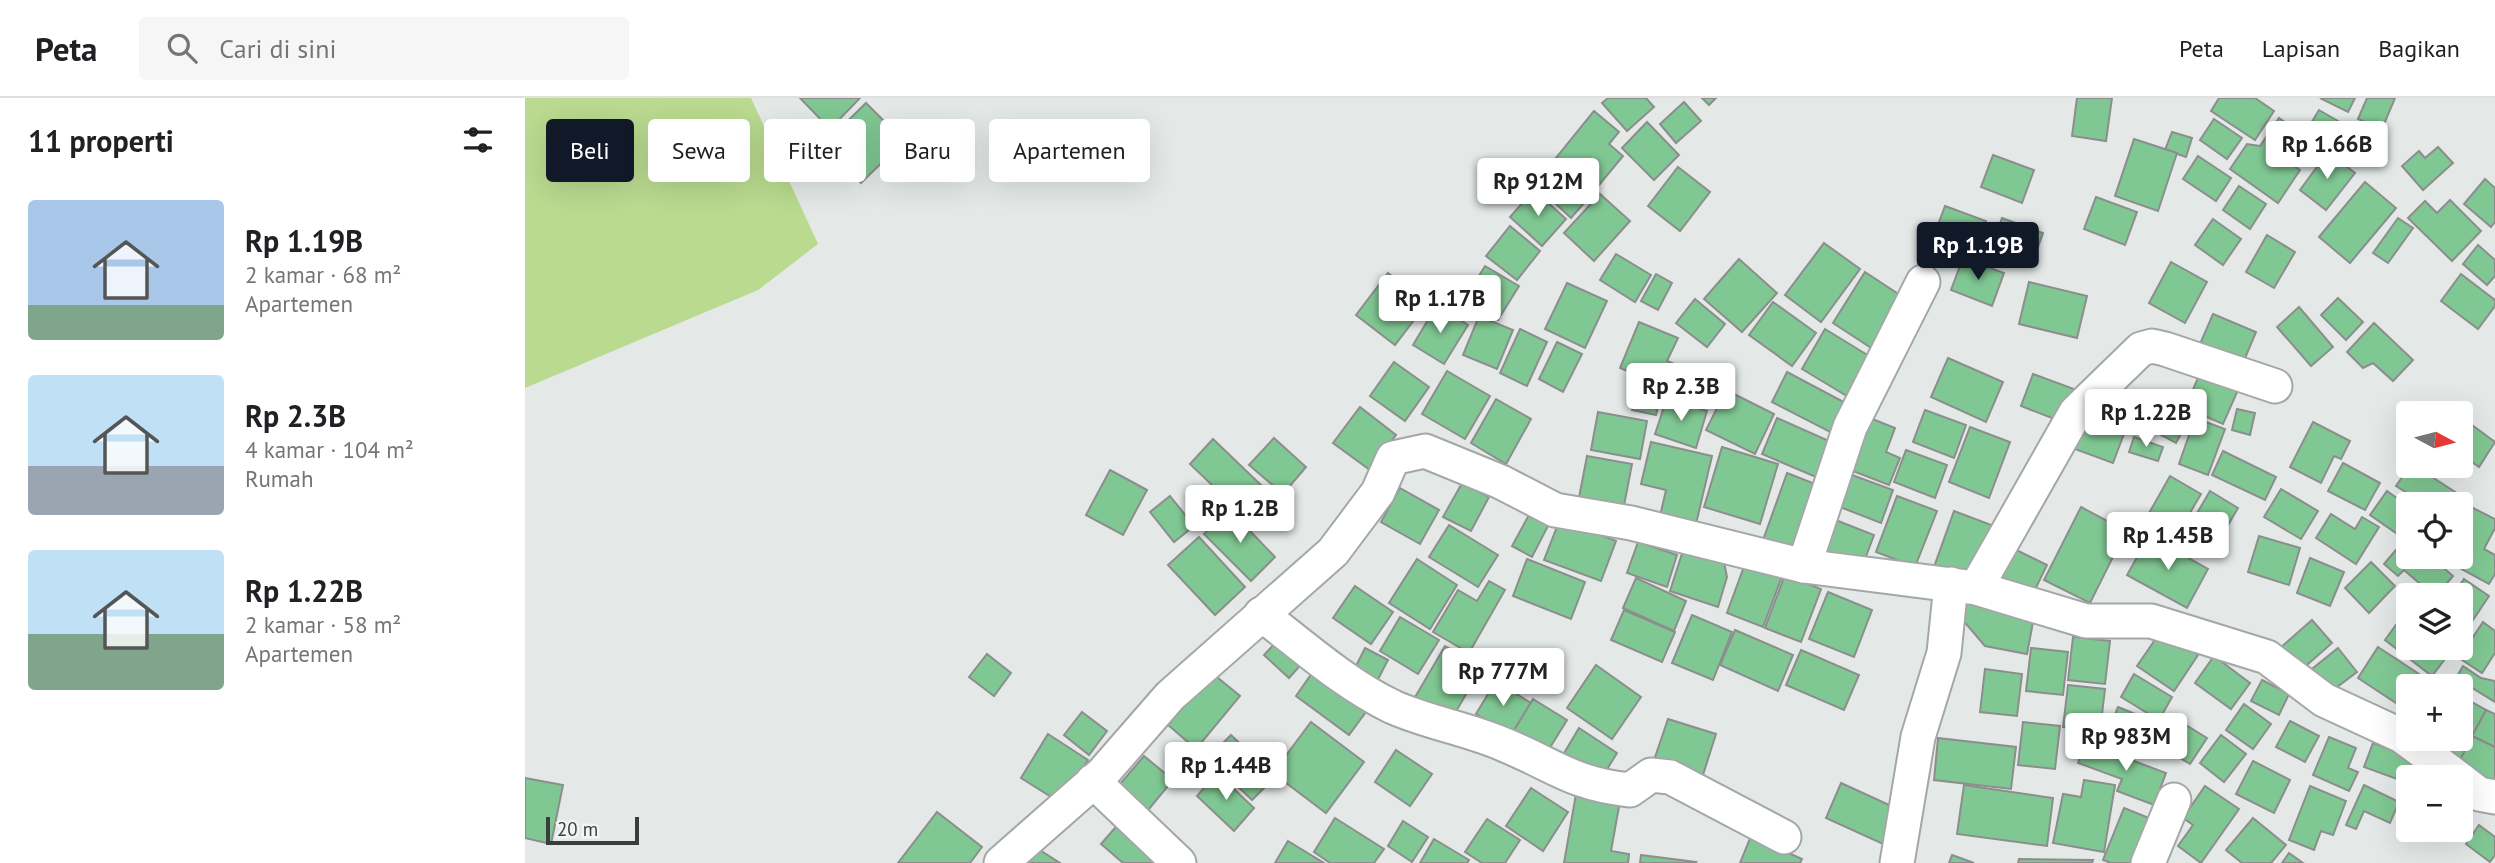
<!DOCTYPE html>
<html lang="id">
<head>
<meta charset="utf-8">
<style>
  :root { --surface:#fff; --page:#f6f6f6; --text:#202124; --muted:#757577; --line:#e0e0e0; --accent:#111827 }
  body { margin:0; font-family:"PT Sans",sans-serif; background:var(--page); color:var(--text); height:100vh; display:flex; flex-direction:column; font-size:26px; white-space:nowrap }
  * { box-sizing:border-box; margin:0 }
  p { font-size:23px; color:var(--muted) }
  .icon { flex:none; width:38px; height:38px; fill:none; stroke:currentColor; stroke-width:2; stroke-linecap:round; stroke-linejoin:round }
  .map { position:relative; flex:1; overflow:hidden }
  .drawer { display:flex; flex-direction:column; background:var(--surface); width:525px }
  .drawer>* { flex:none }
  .top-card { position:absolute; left:21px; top:21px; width:665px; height:63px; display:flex; gap:14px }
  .needle { width:46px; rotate:97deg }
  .fabs { position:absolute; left:1871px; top:303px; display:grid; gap:14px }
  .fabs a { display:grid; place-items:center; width:77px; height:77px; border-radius:7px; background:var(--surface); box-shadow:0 7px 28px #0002; font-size:35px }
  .scale { position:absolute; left:21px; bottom:18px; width:93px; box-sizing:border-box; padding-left:7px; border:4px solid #3b3d3d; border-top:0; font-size:19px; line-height:24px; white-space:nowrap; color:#3b3d3d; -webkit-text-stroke:5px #f1f6f5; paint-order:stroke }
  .price { position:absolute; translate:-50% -60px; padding:0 16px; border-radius:7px; background:#fff; color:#222; font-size:23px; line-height:46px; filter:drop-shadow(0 2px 4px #0008) }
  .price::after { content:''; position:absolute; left:50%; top:42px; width:21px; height:16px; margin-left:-10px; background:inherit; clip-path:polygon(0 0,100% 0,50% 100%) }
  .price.current { background:var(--accent); color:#fff }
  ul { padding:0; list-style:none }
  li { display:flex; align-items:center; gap:21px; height:175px; padding:0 28px }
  li span { display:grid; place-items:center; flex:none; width:196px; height:140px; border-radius:7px; color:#555 }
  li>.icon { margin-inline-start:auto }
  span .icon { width:84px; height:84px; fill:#fffc; stroke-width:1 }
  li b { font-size:30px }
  h2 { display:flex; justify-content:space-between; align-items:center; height:84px; padding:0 28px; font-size:30px }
  .pill { padding:0 24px; border-radius:7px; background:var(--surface); box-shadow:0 7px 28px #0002; font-size:24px; line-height:63px }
  .pill.current { background:var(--accent); color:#fff }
  header { display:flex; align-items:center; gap:42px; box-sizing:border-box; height:98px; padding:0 35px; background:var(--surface); border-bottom:2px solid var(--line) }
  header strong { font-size:33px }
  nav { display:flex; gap:38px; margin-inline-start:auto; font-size:24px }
  .search { width:490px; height:63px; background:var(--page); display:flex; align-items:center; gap:18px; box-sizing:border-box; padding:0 24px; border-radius:7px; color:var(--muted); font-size:26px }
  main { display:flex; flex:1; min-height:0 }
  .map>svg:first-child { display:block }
  .green { fill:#b9da8f }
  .building { fill:#80c893; stroke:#8b8e8c; stroke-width:2 }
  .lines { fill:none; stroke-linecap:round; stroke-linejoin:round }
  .minor-casing { stroke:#a3a8a6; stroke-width:37 }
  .minor { stroke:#fff; stroke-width:33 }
</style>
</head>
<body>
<header>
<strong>Peta</strong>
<div class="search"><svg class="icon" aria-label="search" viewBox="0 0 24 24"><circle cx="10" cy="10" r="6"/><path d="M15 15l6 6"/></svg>Cari di sini</div>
<nav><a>Peta</a><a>Lapisan</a><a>Bagikan</a></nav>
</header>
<main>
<section class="drawer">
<h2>11 properti<svg class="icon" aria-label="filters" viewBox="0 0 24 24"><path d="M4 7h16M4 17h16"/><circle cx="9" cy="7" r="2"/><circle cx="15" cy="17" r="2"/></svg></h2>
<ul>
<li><span style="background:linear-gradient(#a9c7e8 75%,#7fa58c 0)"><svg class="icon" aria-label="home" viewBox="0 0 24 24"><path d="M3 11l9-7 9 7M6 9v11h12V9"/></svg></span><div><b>Rp 1.19B</b><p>2 kamar · 68 m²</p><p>Apartemen</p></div></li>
<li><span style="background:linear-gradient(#bfe0f5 65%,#9aa5b1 0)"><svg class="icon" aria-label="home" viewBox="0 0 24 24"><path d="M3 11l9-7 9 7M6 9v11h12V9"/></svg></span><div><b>Rp 2.3B</b><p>4 kamar · 104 m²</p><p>Rumah</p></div></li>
<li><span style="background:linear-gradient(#bfe0f5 60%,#7fa58c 0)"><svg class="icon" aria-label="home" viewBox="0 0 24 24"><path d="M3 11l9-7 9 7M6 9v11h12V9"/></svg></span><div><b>Rp 1.22B</b><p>2 kamar · 58 m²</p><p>Apartemen</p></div></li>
</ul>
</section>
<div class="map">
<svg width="1970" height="765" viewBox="0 0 1970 765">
  <rect width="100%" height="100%" fill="#e4e9e8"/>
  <polygon class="green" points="0,0 226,0 293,146 233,192 0,290"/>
  <g class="building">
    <polygon points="275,0 335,0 305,31"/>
    <polygon points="1083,0 1121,0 1129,9 1102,33 1077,5"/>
    <polygon points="1177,0 1191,0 1184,7"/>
    <polygon points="1552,0 1587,0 1581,43 1547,38"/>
    <polygon points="1694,0 1730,0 1749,13 1730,42 1686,13"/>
    <polygon points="1795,0 1830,0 1823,14"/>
    <polygon points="1842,0 1870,0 1857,31 1833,21"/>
    <polygon points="1159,4 1176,23 1151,45 1135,26"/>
    <polygon points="341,5 379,43 336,85 299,46"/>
    <polygon points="1794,12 1820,27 1806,52 1779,37"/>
    <polygon points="1069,13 1094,34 1084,46 1098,58 1069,93 1030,61"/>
    <polygon points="1754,20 1773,33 1756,59 1775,72 1753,105 1705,71 1722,46 1735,48"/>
    <polygon points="1689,21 1717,40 1702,61 1675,42"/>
    <polygon points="1122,24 1154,57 1129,82 1097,50"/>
    <polygon points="1647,34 1667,40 1661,59 1640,52"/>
    <polygon points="1609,41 1652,55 1633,113 1590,98"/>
    <polygon points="1913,49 1928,65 1898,92 1877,68 1894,53 1900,60"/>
    <polygon points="1803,54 1830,75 1801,112 1775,92"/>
    <polygon points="1468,57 1509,72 1497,105 1456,89"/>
    <polygon points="1673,58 1706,80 1691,103 1658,81"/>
    <polygon points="1033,68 1066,97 1046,120 1014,90"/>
    <polygon points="1153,69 1185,94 1155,133 1123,108"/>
    <polygon points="1960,81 1970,90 1970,124 1966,129 1939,106"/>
    <polygon points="1840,84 1871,110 1825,165 1794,139"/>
    <polygon points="1714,88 1741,106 1725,131 1698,112"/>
    <polygon points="1009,92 1041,121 1017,148 985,119"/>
    <polygon points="1075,96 1105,123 1069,163 1039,135"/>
    <polygon points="1571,99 1612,114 1600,147 1559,131"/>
    <polygon points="1925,102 1956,133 1927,163 1883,120 1900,103 1912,115"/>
    <polygon points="1420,108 1461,123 1449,156 1408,140"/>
    <polygon points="1477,120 1518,135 1506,168 1465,152"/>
    <polygon points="1873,120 1888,130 1863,165 1848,155"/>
    <polygon points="1688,121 1716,141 1698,167 1670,147"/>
    <polygon points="985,128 1015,153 992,182 961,158"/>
    <polygon points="1742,137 1770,154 1749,190 1721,174"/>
    <polygon points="1299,145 1335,171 1296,224 1260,197"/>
    <polygon points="1953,147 1970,162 1970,178 1962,187 1938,166"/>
    <polygon points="1091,156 1126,177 1110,204 1075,182"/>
    <polygon points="1438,160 1479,175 1467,208 1426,192"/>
    <polygon points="1214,161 1252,195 1217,234 1179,201"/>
    <polygon points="1646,164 1682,184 1660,225 1624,205"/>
    <polygon points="960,168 994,188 973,222 939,202"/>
    <polygon points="1340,174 1384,203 1351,253 1308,225"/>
    <polygon points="863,175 902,205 870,247 831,217"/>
    <polygon points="1131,176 1147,185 1133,212 1116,203"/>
    <polygon points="1936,176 1970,202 1970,208 1953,231 1916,203"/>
    <polygon points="1504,184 1562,198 1552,240 1494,226"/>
    <polygon points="1042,185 1082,203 1060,250 1020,231"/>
    <polygon points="1813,200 1838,224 1821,242 1796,217"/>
    <polygon points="1170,201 1200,226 1182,249 1151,225"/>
    <polygon points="1248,204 1291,235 1267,268 1224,237"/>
    <polygon points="912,207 943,227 919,266 888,247"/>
    <polygon points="1774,209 1808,249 1786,268 1752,229"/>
    <polygon points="1688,216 1731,234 1718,265 1675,246"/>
    <polygon points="954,218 988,232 972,271 938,257"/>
    <polygon points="1114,224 1153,240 1142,263 1164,272 1155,295 1095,270"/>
    <polygon points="1849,225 1888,262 1868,283 1848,265 1838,270 1822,254"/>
    <polygon points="995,231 1022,244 1002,288 975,275"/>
    <polygon points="1300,231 1349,261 1325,300 1277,271"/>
    <polygon points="1032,244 1057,256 1038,294 1014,281"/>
    <polygon points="1423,260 1478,284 1461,324 1406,299"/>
    <polygon points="869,264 904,289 880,323 845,298"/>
    <polygon points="922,273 965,298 940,341 897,316"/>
    <polygon points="1262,274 1328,309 1313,338 1247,304"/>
    <polygon points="1675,275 1713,292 1698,326 1668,313 1675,298 1667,294"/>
    <polygon points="1508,276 1549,291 1537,324 1496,308"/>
    <polygon points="1113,286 1137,291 1131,317 1107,312"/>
    <polygon points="1201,292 1249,316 1230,356 1181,332"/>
    <polygon points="1142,300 1182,313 1171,350 1130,336"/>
    <polygon points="1629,300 1665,319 1651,345 1616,326"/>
    <polygon points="971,301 1006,321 981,366 946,345"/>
    <polygon points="835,309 871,337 845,372 808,345"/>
    <polygon points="1712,311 1730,315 1725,337 1707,332"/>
    <polygon points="1400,312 1441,327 1429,360 1388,344"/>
    <polygon points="1073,314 1122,323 1115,361 1066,352"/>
    <polygon points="1559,317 1600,333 1588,365 1547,350"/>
    <polygon points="1340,318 1370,330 1361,354 1375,360 1364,387 1320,370"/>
    <polygon points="1936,319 1970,344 1954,369 1936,356"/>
    <polygon points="1252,320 1313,347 1298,382 1237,356"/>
    <polygon points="1670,320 1700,331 1683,377 1654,366"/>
    <polygon points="1788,324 1825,343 1816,361 1809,358 1796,385 1765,369"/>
    <polygon points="1445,329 1485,344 1464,400 1424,384"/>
    <polygon points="1609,339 1638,349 1633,363 1604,354"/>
    <polygon points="749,340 781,369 758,396 724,367"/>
    <polygon points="688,341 737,388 714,413 665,366"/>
    <polygon points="1126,344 1187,358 1171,426 1135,418 1141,392 1116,386"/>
    <polygon points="1197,349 1253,366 1235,426 1179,409"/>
    <polygon points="1381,352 1422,367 1410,400 1369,384"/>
    <polygon points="1698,353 1751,379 1740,402 1687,377"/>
    <polygon points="1062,358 1107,366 1097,418 1052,410"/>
    <polygon points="1818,365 1855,385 1840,412 1803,393"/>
    <polygon points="1885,368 1890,368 1938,399 1934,406 1900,406 1871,388"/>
    <polygon points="585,372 622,392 598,437 561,417"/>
    <polygon points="1262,375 1298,389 1274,459 1237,445"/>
    <polygon points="1327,377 1368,392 1356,425 1315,409"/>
    <polygon points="1645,378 1676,396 1649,442 1619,424"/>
    <polygon points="937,385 964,399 946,433 918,419"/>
    <polygon points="875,390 914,412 895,446 856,424"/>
    <polygon points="1756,391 1793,413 1776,441 1739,419"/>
    <polygon points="1685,393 1713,410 1689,451 1661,434"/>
    <polygon points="1862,393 1883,408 1883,418 1871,435 1845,417"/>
    <polygon points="645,398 669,428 649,444 625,414"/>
    <polygon points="1372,398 1412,413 1390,469 1351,454"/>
    <polygon points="1556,409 1601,433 1565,505 1519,482"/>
    <polygon points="1946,409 1970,421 1970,430 1959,451 1970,457 1970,476 1964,486 1918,461 1936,458 1936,429"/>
    <polygon points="704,411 750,459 726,483 679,436"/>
    <polygon points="1429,413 1469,428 1448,484 1409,469"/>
    <polygon points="1005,415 1024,426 1007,459 987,448"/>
    <polygon points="1806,416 1830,431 1837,419 1854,429 1831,466 1791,440"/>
    <polygon points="1035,421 1091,443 1076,483 1019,462"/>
    <polygon points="1308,421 1349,437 1337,469 1296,454"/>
    <polygon points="924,427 973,457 953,489 904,459"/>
    <polygon points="1624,438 1683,471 1662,510 1602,477"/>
    <polygon points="1734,438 1775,450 1764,487 1723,474"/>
    <polygon points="674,439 720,489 690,517 643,467"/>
    <polygon points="1882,439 1883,458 1905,458 1928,478 1912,497 1908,497 1879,472 1873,478 1859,466"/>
    <polygon points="1161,443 1197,454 1202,479 1193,509 1145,493"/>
    <polygon points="1113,444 1152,457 1142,489 1102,475"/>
    <polygon points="1483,448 1522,467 1507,498 1468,480"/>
    <polygon points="1785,460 1819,474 1805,508 1772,495"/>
    <polygon points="892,461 932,487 905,531 864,505"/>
    <polygon points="1002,461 1060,484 1046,521 988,498"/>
    <polygon points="1221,463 1258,476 1238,529 1202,515"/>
    <polygon points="1846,464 1870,488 1844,515 1820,490"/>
    <polygon points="1260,477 1296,491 1276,544 1240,530"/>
    <polygon points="1111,480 1161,503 1149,533 1098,510"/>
    <polygon points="1939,481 1964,498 1936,540 1936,497 1928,497"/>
    <polygon points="964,483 980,492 944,555 908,534 933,492 952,503"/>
    <polygon points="830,488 868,514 846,546 808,520"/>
    <polygon points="1303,494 1347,512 1329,559 1284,541"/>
    <polygon points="1441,497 1509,519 1502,556 1460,548 1436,520"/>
    <polygon points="1099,512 1150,534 1137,564 1086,542"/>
    <polygon points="1879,516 1883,519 1883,550 1922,550 1926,553 1907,578 1860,542"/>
    <polygon points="1167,517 1207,534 1188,582 1147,565"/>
    <polygon points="875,519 914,542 893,576 855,553"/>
    <polygon points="1787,522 1807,545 1775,573 1755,550"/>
    <polygon points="1958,524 1970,533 1970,555 1957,575 1934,560"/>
    <polygon points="1210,532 1268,557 1253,593 1195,567"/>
    <polygon points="1636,533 1673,557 1649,593 1612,568"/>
    <polygon points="756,539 780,562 764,580 739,557"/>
    <polygon points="1548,539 1585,543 1580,586 1543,582"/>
    <polygon points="920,548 957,569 926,622 889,601"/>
    <polygon points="1853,549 1894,576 1883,588 1874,607 1833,580"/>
    <polygon points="840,550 863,562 849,589 826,578"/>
    <polygon points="1506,550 1543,554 1538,597 1501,593"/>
    <polygon points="1813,550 1832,574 1800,598 1782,575"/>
    <polygon points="1276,552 1334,577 1319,612 1261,587"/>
    <polygon points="462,556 486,575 469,598 444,579"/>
    <polygon points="1689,558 1725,585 1706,611 1670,585"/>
    <polygon points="1071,567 1116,599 1087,641 1042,610"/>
    <polygon points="792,568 846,607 824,637 771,598"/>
    <polygon points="1938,568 1956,580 1970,583 1970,604 1931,580"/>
    <polygon points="1460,571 1497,576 1492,618 1455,614"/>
    <polygon points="687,575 715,598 671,651 643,627"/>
    <polygon points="1609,576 1647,599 1634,622 1596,599"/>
    <polygon points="1737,582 1764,596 1754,617 1726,603"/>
    <polygon points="971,583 1006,605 986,637 951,616"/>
    <polygon points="1543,587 1580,591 1575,633 1538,629"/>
    <polygon points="1936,598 1961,612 1933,666 1914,656 1920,645 1911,640 1936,640"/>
    <polygon points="1008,601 1042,622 1018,661 984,641"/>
    <polygon points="1719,606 1746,626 1728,651 1701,632"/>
    <polygon points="1593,609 1635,626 1621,660 1592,648 1594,643 1581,638"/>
    <polygon points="1961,612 1970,616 1970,649 1947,638"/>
    <polygon points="557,614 582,633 564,657 539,637"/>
    <polygon points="1648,619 1682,640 1665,666 1632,646"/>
    <polygon points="1143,621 1191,636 1177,680 1128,665"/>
    <polygon points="1765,623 1794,638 1780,664 1751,649"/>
    <polygon points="786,624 839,664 801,715 748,675"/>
    <polygon points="1498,624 1535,628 1530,671 1493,667"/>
    <polygon points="1054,630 1092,655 1073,686 1035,662"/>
    <polygon points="523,636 563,662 536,705 496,680"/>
    <polygon points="706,637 750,679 727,702 683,660"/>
    <polygon points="1696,637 1721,656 1699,684 1675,665"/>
    <polygon points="1947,638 1970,649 1970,685 1933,666"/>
    <polygon points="1804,639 1831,650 1823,670 1833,674 1824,693 1788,677"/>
    <polygon points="1413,640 1491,649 1486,691 1409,682"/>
    <polygon points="1561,645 1641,675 1629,707 1592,693 1597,681 1553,665"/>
    <polygon points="1848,645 1888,659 1880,684 1839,669"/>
    <polygon points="871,652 907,676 885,708 850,684"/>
    <polygon points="619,658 648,682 619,717 590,692"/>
    <polygon points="1728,663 1765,682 1749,715 1711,696"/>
    <polygon points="692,675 729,710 709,733 672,698"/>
    <polygon points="0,680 38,687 26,746 0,740"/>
    <polygon points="1559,682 1590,687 1579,754 1528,745 1538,696 1556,699"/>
    <polygon points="1316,685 1373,711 1358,746 1301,720"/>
    <polygon points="1439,687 1528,700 1522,748 1432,736"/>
    <polygon points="1839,687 1874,704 1865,725 1839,713 1831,731 1821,727"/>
    <polygon points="1680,688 1714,711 1676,765 1653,748 1668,727 1658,720"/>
    <polygon points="1785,688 1821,703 1808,737 1796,733 1789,752 1764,742"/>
    <polygon points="1006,690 1043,714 1018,753 981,728"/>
    <polygon points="1051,696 1095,703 1086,753 1104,756 1103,765 1039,765"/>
    <polygon points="1599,710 1629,722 1611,765 1586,765 1578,762"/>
    <polygon points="1936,711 1945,716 1933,737 1923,732 1936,732"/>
    <polygon points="412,714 457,749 445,765 373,765"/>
    <polygon points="810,720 859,751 849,765 805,765 789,754"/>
    <polygon points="1728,720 1761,747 1746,765 1717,765 1701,752"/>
    <polygon points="962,721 995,742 980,765 957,765 940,754"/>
    <polygon points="596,723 642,765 598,765 576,746"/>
    <polygon points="878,723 903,739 887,764 863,748"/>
    <polygon points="1954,727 1970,739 1970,757 1965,764 1941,746"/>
    <polygon points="1226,738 1277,761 1275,765 1215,765"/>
    <polygon points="909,741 944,762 942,765 895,765"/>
    <polygon points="763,743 799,765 750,765"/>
    <polygon points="510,749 535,765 499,765"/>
    <polygon points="1764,755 1778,765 1757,765"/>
    <polygon points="1116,757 1171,764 1170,765 1115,765"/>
    <polygon points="1427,757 1449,765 1424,765"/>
    <polygon points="1494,761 1568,762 1567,765 1493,765"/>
  </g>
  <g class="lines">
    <g class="minor-casing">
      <g id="minor">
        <polyline points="1279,468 1325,329 1398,184"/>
        <polyline points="1451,490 1551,314 1616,251 1627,248 1640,251 1750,288"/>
        <path d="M736,516C778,548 820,586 868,609C904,625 944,631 980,647C1029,667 1047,686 1105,692L1126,677L1145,679L1259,739"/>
        <polyline points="1936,682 1954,696 1970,699"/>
        <polyline points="568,683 654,765"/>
        <polyline points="476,765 577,676 645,598 808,454 853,394 868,360 900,353 976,384 1030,412 1106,425 1279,468 1451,490 1561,523 1626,523 1742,559 1799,602 1877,638 1932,679"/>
        <polyline points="1372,765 1393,639 1419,555 1426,486"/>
        <polyline points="1623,765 1649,702"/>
      </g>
    </g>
    <use href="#minor" class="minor"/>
  </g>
</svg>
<div class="fabs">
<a><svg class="needle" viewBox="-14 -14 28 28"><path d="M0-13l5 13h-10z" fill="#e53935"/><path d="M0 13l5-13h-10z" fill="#757577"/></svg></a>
<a><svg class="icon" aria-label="locate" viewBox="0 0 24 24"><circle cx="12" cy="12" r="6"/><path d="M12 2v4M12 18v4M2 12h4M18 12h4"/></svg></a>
<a><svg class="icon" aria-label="layers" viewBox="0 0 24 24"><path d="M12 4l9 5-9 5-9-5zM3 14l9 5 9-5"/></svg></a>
<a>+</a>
<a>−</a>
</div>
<div class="scale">20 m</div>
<b class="price" style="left:1802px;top:83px">Rp 1.66B</b>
<b class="price" style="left:1013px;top:120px">Rp 912M</b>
<b class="price current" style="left:1453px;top:184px">Rp 1.19B</b>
<b class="price" style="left:915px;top:237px">Rp 1.17B</b>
<b class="price" style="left:1156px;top:325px">Rp 2.3B</b>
<b class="price" style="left:1621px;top:351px">Rp 1.22B</b>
<b class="price" style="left:715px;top:447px">Rp 1.2B</b>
<b class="price" style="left:1643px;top:474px">Rp 1.45B</b>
<b class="price" style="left:978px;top:610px">Rp 777M</b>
<b class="price" style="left:1601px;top:675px">Rp 983M</b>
<b class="price" style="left:701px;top:704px">Rp 1.44B</b>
<div class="top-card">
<a class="pill current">Beli</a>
<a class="pill">Sewa</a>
<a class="pill">Filter</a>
<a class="pill">Baru</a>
<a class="pill">Apartemen</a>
</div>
</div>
</main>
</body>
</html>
